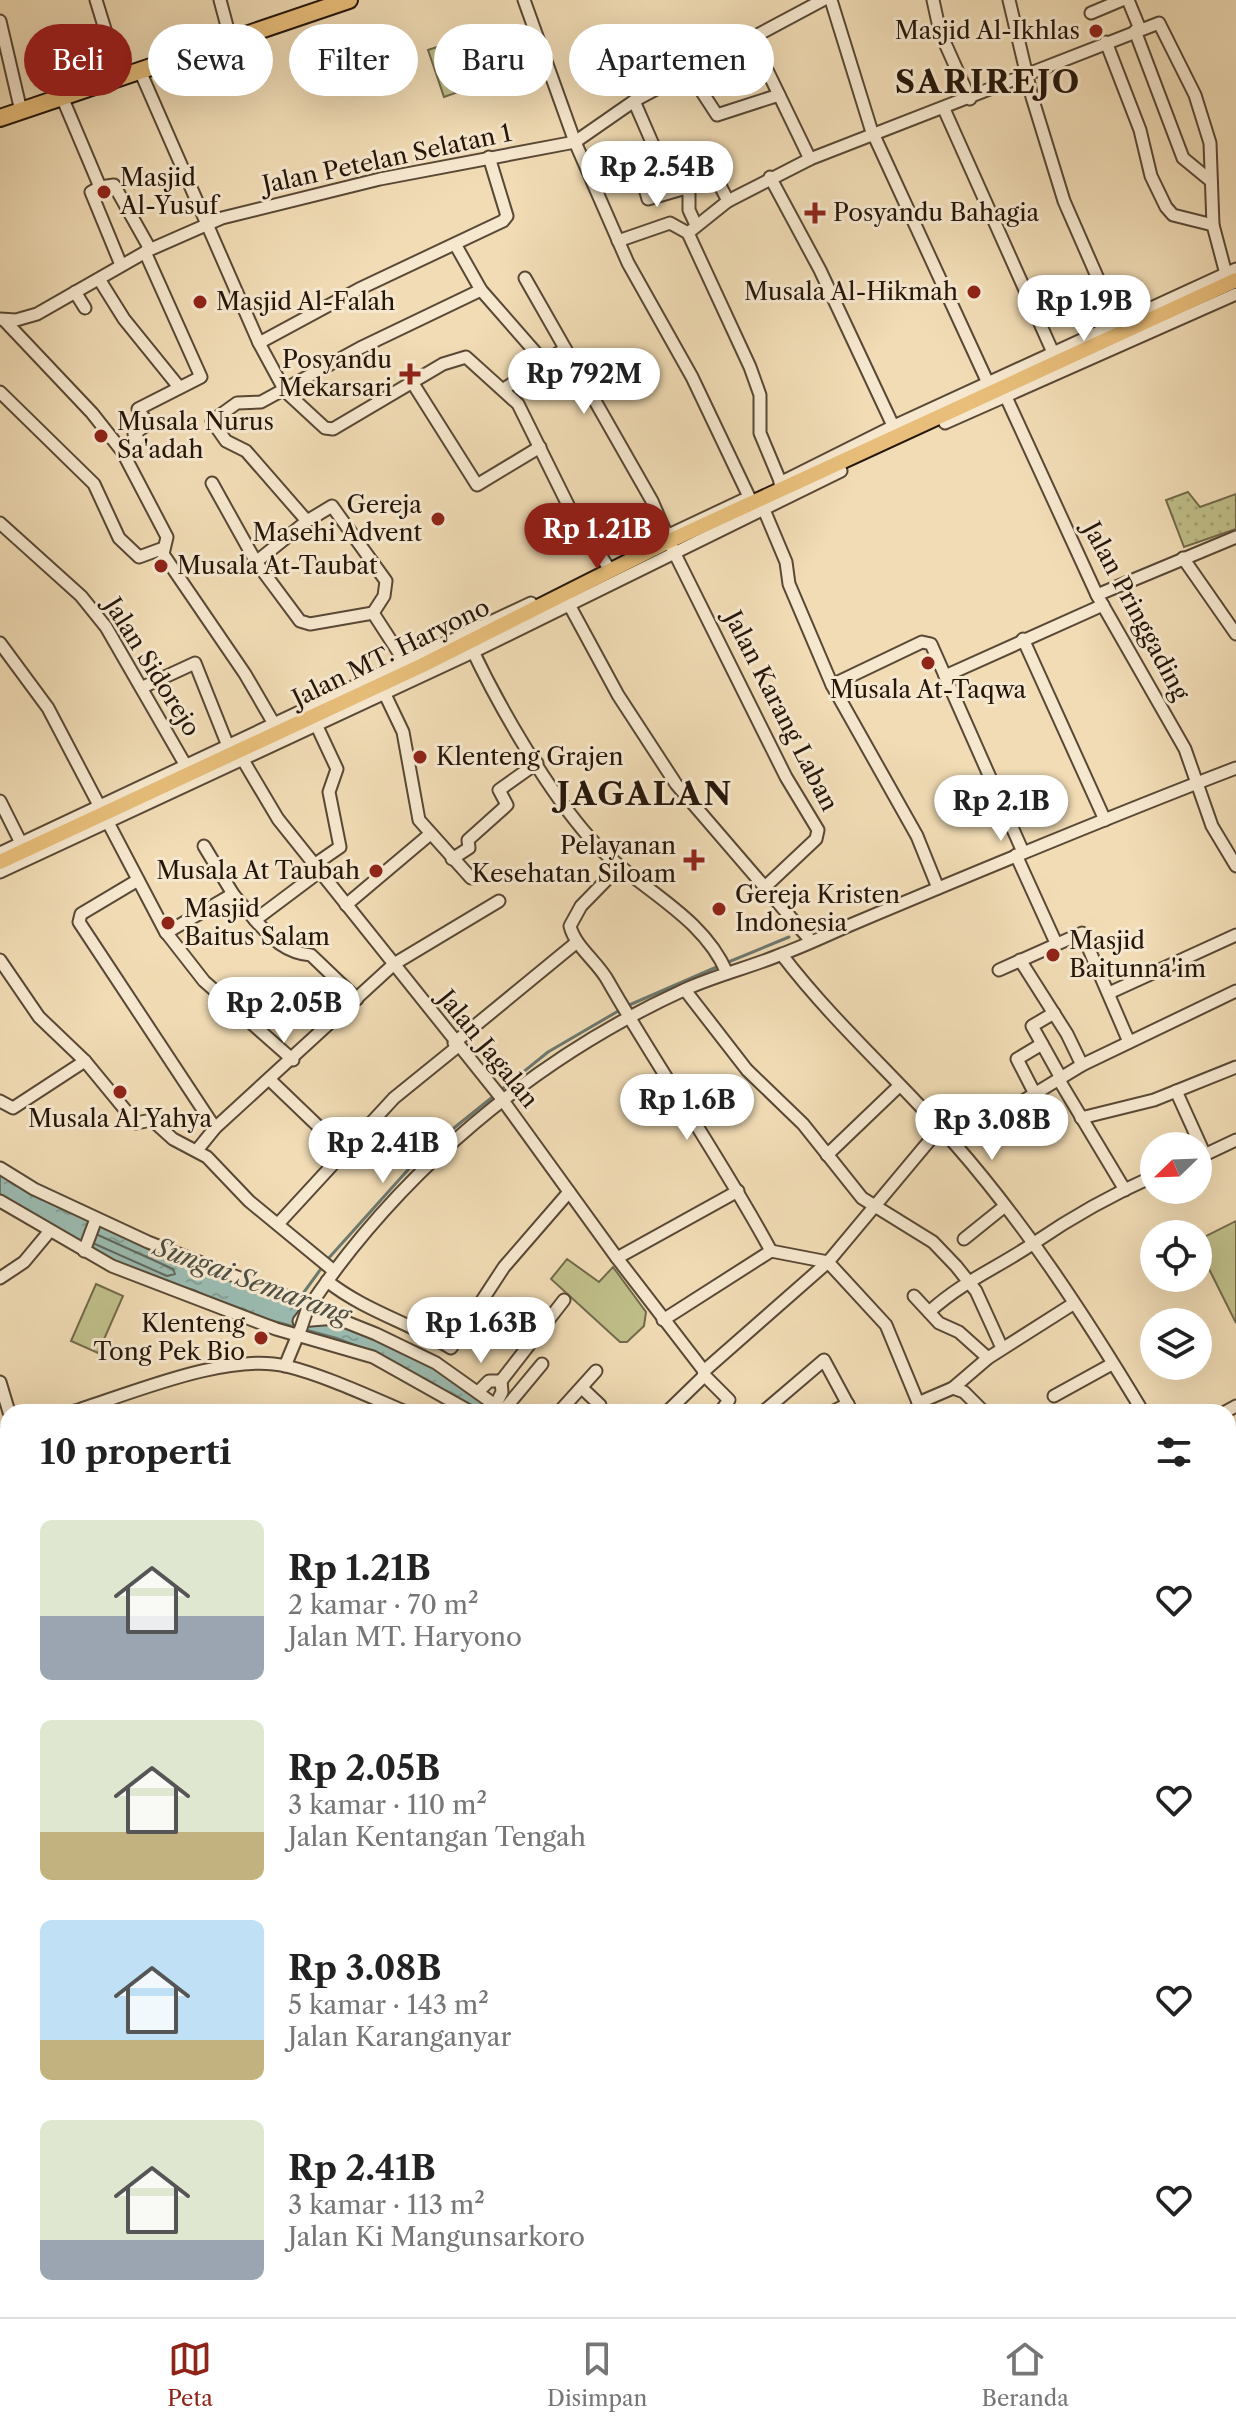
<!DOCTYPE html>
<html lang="id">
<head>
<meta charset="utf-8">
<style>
  :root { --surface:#fff; --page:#f2f2f2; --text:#222; --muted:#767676; --line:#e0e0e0; --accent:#8f2418 }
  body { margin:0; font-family:"Libre Caslon Text",serif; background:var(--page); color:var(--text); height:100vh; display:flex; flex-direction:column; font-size:30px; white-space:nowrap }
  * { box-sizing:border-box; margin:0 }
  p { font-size:26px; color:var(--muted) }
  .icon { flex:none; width:44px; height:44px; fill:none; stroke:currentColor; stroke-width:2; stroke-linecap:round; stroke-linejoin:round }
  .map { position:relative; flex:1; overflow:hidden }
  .side { position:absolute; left:0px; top:1404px; width:1236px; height:914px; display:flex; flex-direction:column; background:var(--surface); border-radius:24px 24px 0 0; box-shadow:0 8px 32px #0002 }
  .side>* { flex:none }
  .guide { position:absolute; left:24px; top:24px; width:800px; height:72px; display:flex; gap:16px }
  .needle { width:52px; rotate:247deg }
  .tools { position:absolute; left:1140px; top:1132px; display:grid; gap:16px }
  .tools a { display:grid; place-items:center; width:72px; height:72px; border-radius:50%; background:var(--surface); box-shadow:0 8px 32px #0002; font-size:40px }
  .price { position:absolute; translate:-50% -68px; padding:0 18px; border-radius:28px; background:#fff; color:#222; font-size:26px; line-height:52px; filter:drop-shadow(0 2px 4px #0008) }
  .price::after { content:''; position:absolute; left:50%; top:48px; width:24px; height:18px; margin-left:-12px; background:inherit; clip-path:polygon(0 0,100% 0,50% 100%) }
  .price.current { background:var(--accent); color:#fff }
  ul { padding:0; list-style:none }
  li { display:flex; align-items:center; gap:24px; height:200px; padding:0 40px }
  li span { display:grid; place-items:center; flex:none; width:224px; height:160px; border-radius:12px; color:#555 }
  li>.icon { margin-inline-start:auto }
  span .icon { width:96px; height:96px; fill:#fffc; stroke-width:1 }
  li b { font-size:34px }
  h2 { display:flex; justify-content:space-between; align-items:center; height:96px; padding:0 40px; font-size:34px }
  .pill { padding:0 28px; border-radius:36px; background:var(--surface); box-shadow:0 8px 32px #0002; font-size:28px; line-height:72px }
  .pill.current { background:var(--accent); color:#fff }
  .tab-bar { display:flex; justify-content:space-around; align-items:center; height:112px; border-top:2px solid var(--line); background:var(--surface); font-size:22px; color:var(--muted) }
  .tab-bar a { display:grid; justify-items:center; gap:4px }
  .tab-bar .current { color:var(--accent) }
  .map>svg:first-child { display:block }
  .grass { fill:#c0bf8a; stroke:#726a4a; stroke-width:2 }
  .garden { fill:url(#garden-dots); stroke:#726a4a; stroke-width:2 }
  .water { fill:url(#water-ripples); stroke:#6c796e; stroke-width:2 }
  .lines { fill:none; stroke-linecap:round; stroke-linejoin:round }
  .shore { stroke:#60685e; stroke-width:2 }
  .stream { stroke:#6c796e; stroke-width:3 }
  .minor-casing { stroke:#584835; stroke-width:15 }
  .major-casing { stroke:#25160a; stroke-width:18 }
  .highway-casing { stroke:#25160a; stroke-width:20 }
  .minor { stroke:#f6e8cf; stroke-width:11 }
  .major { stroke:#e8be7a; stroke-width:14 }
  .highway { stroke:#e8be7a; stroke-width:16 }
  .minor-bridge-casing { stroke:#584835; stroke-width:15; stroke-linecap:butt }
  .minor-bridge { stroke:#f6e8cf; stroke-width:11 }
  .poi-dot { fill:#8f2418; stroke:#f6e8cf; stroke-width:3 }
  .labels { text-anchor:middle; stroke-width:6; stroke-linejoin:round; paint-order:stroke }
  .poi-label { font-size:24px; fill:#25160a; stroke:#f6e8cf; text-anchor:start }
  .street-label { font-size:24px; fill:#25160a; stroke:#f6e8cf }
  .water-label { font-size:26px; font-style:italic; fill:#4e5044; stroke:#f6e8cf }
  .district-label { font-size:32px; font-weight:bold; letter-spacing:2px; fill:#25160a; stroke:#f6e8cf }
</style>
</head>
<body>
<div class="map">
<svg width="1236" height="2317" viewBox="0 0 1236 2317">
  <defs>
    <pattern id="garden-dots" width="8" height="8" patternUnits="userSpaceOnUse" patternTransform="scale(2)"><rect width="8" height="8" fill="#c0bf8a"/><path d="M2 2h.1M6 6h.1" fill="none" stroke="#a5a376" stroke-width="1.8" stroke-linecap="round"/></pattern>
    <pattern id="water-ripples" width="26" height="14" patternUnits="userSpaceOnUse" patternTransform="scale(2)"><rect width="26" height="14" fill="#9bbbb1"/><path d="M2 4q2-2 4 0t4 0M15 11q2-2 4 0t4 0" fill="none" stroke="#85a097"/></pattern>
  </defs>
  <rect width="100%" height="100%" fill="#f1dcb5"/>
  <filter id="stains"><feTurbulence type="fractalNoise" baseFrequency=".0025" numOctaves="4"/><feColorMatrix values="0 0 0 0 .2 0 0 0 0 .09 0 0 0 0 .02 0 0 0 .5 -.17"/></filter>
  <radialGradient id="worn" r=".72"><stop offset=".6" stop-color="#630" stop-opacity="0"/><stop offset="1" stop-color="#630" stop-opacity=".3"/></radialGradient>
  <g class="grass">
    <polygon points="474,35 490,81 444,97 428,50"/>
    <polygon points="1236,1221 1236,1323 1198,1247 1198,1240"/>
    <polygon points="567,1259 599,1282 613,1267 646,1312 644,1326 627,1342 620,1342 551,1279"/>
    <polygon points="96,1284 123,1296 98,1353 71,1341"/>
  </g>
  <polygon class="garden" points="1188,492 1200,507 1236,494 1236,529 1184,547 1166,500"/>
  <polygon class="water" points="0,1170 72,1213 153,1251 361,1332 423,1360 500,1412 483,1412 378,1354 337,1338 234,1310 194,1290 165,1283 92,1252 0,1198"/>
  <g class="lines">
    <polyline class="shore" points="95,1244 167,1276 175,1274 173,1269 98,1235"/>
    <g class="stream">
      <polyline points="726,963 789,937"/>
      <polyline points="627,1006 719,966"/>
      <polyline points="501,1090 548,1052 620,1010"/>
      <polyline points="327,1260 424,1152 495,1095"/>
      <polyline points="299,1299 323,1266"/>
      <polyline points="1228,2140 1236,2149"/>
    </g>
    <g class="minor-casing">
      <g id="minor">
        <polyline points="96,0 120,78"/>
        <polyline points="220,0 231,41"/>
        <polyline points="524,0 575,142 628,263 692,377 752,503"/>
        <polyline points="831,0 871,129 988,383 1006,397 1097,595 1185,749 1212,826 1236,866"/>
        <polyline points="933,0 940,32 970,99"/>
        <polyline points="1009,0 1032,97 1064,201 1120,329"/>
        <polyline points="1128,0 1140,29"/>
        <polyline points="1091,13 1122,0"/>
        <polyline points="0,21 21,111"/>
        <polyline points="1135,31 1183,158 1211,181"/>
        <polyline points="752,39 810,159"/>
        <polyline points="1106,42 1140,130 1151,176 1166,207 1173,215 1213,225"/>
        <polyline points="140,71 259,343 285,391 325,428 333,429 443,364 466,357 518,404 569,507 610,570"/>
        <polyline points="689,72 717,115 779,95"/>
        <polyline points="62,97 100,187 114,185 150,249"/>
        <polyline points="634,101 654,147 670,151 689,194 689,210 696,225"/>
        <polyline points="944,109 1055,357"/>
        <polyline points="654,147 638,165 648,199 686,188"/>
        <polyline points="707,160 728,201"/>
        <polyline points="770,177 820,270 896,432"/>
        <polyline points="100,187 91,192 121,265"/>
        <polyline points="688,233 728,201 810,159 1159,23 1195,95 1210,143 1213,225 1226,274"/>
        <polyline points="618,241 670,223 688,233 750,367 760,395 760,433 783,488"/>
        <polyline points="455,244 481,290 544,362 565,349"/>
        <polyline points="525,278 652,501 674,552 786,777 818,830 816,839 765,887"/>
        <polyline points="99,279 124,319 179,387"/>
        <polyline points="75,292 85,308"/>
        <polyline points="0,319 16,320 37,314 149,250 222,218 380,179 575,142 634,101 823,0"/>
        <polyline points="4,320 92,413 122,451 167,537 163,554 245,674 277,729"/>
        <polyline points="259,343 359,289 503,221 507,216 489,157"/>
        <polyline points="412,382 477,485 540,447"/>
        <polyline points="504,389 544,362"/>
        <polyline points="0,392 94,484 119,538 139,557 161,549"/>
        <polyline points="942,416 945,423 1236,294"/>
        <polyline points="122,451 138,439 134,434 148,424 138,409 201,377 145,252"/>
        <polyline points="212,483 256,562 300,621 310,624 373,613 410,670"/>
        <polyline points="780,483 894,426 1236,269"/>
        <polyline points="762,505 786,562 789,584 832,685 917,836 938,888"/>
        <polyline points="307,521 332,506 386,581 384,596 373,613"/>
        <polyline points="0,523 81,596 106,627 189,771"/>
        <polyline points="639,549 743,500"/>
        <polyline points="1183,558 1236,634"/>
        <polyline points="256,562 307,521 246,451 226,441 212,421 237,403 261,402 360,348 481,290"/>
        <polyline points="1097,595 1236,537"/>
        <polyline points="566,599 618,695 676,784 811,941"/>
        <polyline points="1023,639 1105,820"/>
        <polyline points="0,643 48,708 165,931 204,981 293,1060"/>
        <path d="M470,645C498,705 546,788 589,837C633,887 701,912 727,973"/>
        <polyline points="945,676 1103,605"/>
        <polyline points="832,685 922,642 931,644 1023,852"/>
        <polyline points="381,686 403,732 419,820 471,878"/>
        <polyline points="143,687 195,663 230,751"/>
        <polyline points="240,755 278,819 499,1095 617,1258 704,1371 703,1377 667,1412"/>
        <polyline points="0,801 23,847"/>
        <polyline points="204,846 233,894"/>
        <polyline points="0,853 531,603"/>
        <polyline points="1016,855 1056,943"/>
        <polyline points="452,859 469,848 468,840 507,805 499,790 537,763"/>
        <polyline points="314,865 340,847 329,792 337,769 314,720"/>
        <path d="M619,867L581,906L570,926C575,947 598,962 608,981C660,1072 721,1158 771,1251"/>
        <polyline points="0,872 473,652 841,471 838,464"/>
        <polyline points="138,880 81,914 79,922 215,1128"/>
        <polyline points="346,905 429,835"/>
        <path d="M255,920C271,938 286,953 311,955L357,999"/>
        <polyline points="166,933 233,894 255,920 319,872"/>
        <path d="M782,955C834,1023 898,1079 954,1143C1026,1225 1087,1319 1143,1412"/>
        <polyline points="0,960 39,1017 85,1061 136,1123 152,1120 173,1139 207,1157 249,1201 334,1271"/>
        <polyline points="1020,960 1067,1034 1082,1065"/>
        <polyline points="999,970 1082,933 1129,1042"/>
        <polyline points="685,990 747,1070 803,1124 862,1198 933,1242 956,1266 976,1291 1002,1348"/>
        <polyline points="1109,993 1236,935"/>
        <polyline points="1054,1013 1032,1026 1061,1078"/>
        <polyline points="454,1043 577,942"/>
        <polyline points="270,1080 346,1153"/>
        <polyline points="1059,1080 1125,1190"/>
        <polyline points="1176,1091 1205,1155"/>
        <polyline points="1035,1094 1017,1059 1042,1044"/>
        <polyline points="0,1101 13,1108 85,1061"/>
        <polyline points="1081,1118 1154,1100 1236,1067"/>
        <polyline points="954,1143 1082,1065 1236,991"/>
        <polyline points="198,1149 215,1128 394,964 499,901"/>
        <polyline points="827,1155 898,1087"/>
        <polyline points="1200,1157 1236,1140"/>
        <polyline points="0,1168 34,1189 148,1242 311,1306 299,1321 336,1318 376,1334 436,1363 505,1412"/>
        <polyline points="0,1201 112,1266 276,1329 373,1357 471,1412"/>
        <polyline points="278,1224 394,1098 457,1047"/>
        <polyline points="964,1239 1005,1206"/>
        <polyline points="84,1251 96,1219"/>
        <polyline points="771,1251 828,1262"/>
        <polyline points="617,1258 738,1191"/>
        <polyline points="828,1262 886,1325 922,1412"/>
        <polyline points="0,1278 24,1262 49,1232"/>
        <path d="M327,1281C365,1311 410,1323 451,1348L504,1267L569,1192"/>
        <polyline points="914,1296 939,1323 959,1332 988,1358"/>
        <path d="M307,1310C399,1172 534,1058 686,989C717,975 751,967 782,954C807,945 831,933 855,923C981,870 1108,817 1236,768"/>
        <path d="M929,1312C963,1281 997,1268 1034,1243C1072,1217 1111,1195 1154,1176"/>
        <polyline points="663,1320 771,1251"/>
        <polyline points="285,1366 300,1330"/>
        <polyline points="704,1371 828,1262 940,1128"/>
        <polyline points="704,1375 729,1400 720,1412"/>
        <polyline points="501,1381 564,1300"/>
        <polyline points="0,1382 9,1412"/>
        <polyline points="582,1388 600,1405"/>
        <polyline points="953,1388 988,1358 1073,1304"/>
        <polyline points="479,1391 489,1381 501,1381"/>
        <polyline points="1054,1396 1112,1364"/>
        <polyline points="918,1403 953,1388 964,1392 984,1412"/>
        <polyline points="496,1404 502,1392 501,1381"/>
        <polyline points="503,1411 542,1364"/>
        <path d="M72,1412C130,1394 227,1352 286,1366C326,1376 368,1396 406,1412"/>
        <polyline points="559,1412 596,1371"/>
        <polyline points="763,1412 824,1360 852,1412"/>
        <polyline points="832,1412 848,1404"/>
        <polyline points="1225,1412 1236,1406"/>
        <polyline points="0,1434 8,1431"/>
        <polyline points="0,1539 8,1537"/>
        <polyline points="1228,1575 1236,1584"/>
        <polyline points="1228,1634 1236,1628"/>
        <polyline points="0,1643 8,1640"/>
        <polyline points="1228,1710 1236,1704"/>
        <polyline points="0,1754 8,1751"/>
        <polyline points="1228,1781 1233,1791"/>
        <polyline points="0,1790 8,1809"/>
        <polyline points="1228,1833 1236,1828"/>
        <polyline points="1228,1890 1236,1885"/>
        <polyline points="0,1942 8,1957"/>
        <polyline points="1228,1955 1236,1968"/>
        <polyline points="1228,2004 1236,1999"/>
        <polyline points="1228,2112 1236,2122"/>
        <polyline points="1228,2162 1236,2171"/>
        <polyline points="46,2310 52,2317"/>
        <polyline points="127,2310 130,2317"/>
        <polyline points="206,2310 210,2317"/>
        <polyline points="466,2310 471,2317"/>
        <polyline points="582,2310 588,2317"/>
        <polyline points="799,2310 804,2317"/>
        <polyline points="1030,2310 1035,2317"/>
        <polyline points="58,2317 67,2310"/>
        <polyline points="219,2317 234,2310"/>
        <polyline points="305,2317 319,2310"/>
        <polyline points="355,2317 367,2310"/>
      </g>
    </g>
    <g class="major-casing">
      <g id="major">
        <polyline points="0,862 423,665 665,543 1236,280"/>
        <polyline points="1228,2219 1236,2214"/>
        <polyline points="1082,2317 1092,2310"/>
      </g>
    </g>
    <g class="highway-casing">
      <polyline id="highway" points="0,118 349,0"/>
    </g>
    <use href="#minor" class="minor"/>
    <use href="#major" class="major"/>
    <use href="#highway" class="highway"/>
    <g class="minor-bridge-casing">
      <polyline id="minor-bridge" points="301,1328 307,1310"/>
    </g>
    <use href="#minor-bridge" class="minor-bridge"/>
  </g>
  <g class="poi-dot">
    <circle cx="1096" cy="31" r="8"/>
    <circle cx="104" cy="192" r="8"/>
    <path d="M811 201h8v8h8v8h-8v8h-8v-8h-8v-8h8z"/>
    <circle cx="974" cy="292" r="8"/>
    <circle cx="200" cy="302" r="8"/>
    <path d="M406 362h8v8h8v8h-8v8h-8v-8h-8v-8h8z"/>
    <circle cx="101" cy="436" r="8"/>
    <circle cx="438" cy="519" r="8"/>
    <circle cx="161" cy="566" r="8"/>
    <circle cx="928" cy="663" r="8"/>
    <circle cx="420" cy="757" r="8"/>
    <path d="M690 848h8v8h8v8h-8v8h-8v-8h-8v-8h8z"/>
    <circle cx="376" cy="871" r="8"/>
    <circle cx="719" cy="909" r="8"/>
    <circle cx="168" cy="923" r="8"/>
    <circle cx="1053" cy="955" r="8"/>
    <circle cx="120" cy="1092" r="8"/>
    <circle cx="261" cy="1338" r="8"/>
  </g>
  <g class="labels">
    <g class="poi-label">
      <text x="1080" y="39" text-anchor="end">Masjid Al-Ikhlas</text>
      <text x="120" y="186">Masjid<tspan x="120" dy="28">Al-Yusuf</tspan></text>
      <text x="833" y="221">Posyandu Bahagia</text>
      <text x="958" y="300" text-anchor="end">Musala Al-Hikmah</text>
      <text x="216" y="310">Masjid Al-Falah</text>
      <text x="392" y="368" text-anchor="end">Posyandu<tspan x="392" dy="28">Mekarsari</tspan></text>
      <text x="117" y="430">Musala Nurus<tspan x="117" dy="28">Sa'adah</tspan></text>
      <text x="422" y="513" text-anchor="end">Gereja<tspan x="422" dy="28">Masehi Advent</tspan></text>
      <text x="177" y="574">Musala At-Taubat</text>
      <text x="928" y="698" text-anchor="middle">Musala At-Taqwa</text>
      <text x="436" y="765">Klenteng Grajen</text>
      <text x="676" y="854" text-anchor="end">Pelayanan<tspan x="676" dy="28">Kesehatan Siloam</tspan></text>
      <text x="360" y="879" text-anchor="end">Musala At Taubah</text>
      <text x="735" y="903">Gereja Kristen<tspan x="735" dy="28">Indonesia</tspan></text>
      <text x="184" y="917">Masjid<tspan x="184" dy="28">Baitus Salam</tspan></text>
      <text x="1069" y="949">Masjid<tspan x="1069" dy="28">Baitunna'im</tspan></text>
      <text x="120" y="1127" text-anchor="middle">Musala Al Yahya</text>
      <text x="245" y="1332" text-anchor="end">Klenteng<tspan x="245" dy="28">Tong Pek Bio</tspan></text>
    </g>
    <g class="street-label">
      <text transform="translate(387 159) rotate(-12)" y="8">Jalan Petelan Selatan 1</text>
      <text transform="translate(1136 611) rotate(62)" y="8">Jalan Pringgading</text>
      <text transform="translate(391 653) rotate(-26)" y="8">Jalan MT. Haryono</text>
      <text transform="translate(152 667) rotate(58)" y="8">Jalan Sidorejo</text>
      <text transform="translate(781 711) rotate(63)" y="8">Jalan Karang Laban</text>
      <text transform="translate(488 1049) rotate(51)" y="8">Jalan Jagalan</text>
    </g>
    <g class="water-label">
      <text transform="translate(252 1281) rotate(20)" y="9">Sungai Semarang</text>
    </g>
    <g class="district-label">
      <text x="988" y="93">SARIREJO</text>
      <text x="645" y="805">JAGALAN</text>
    </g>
  </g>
  <rect width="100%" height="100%" filter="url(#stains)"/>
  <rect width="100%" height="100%" fill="url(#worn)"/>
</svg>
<div class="tools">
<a><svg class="needle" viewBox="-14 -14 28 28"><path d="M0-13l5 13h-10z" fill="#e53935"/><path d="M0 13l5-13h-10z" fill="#767676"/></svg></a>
<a><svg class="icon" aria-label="locate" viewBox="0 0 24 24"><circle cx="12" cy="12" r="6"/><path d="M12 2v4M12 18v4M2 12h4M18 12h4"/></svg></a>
<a><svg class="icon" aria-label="layers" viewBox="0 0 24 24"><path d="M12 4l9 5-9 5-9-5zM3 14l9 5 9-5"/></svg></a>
</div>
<b class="price" style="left:657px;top:209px">Rp 2.54B</b>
<b class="price" style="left:1084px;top:343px">Rp 1.9B</b>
<b class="price" style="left:584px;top:416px">Rp 792M</b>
<b class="price current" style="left:597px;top:571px">Rp 1.21B</b>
<b class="price" style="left:1001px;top:843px">Rp 2.1B</b>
<b class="price" style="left:284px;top:1045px">Rp 2.05B</b>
<b class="price" style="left:687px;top:1142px">Rp 1.6B</b>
<b class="price" style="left:992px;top:1162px">Rp 3.08B</b>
<b class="price" style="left:383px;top:1185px">Rp 2.41B</b>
<b class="price" style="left:481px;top:1365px">Rp 1.63B</b>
<div class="guide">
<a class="pill current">Beli</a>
<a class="pill">Sewa</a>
<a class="pill">Filter</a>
<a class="pill">Baru</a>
<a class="pill">Apartemen</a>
</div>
<section class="side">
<h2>10 properti<svg class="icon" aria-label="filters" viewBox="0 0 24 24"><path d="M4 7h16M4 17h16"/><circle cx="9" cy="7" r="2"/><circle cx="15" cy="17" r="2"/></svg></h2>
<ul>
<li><span style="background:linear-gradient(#dfe7d0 60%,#9aa5b1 0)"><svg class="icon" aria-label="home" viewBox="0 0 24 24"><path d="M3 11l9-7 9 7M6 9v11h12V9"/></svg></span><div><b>Rp 1.21B</b><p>2 kamar · 70 m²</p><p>Jalan MT. Haryono</p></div><svg class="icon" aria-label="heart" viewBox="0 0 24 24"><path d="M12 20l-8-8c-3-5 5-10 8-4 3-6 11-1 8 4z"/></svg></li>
<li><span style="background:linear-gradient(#dfe7d0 70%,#c2b280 0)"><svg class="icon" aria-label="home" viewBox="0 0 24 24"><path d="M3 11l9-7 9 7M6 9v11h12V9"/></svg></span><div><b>Rp 2.05B</b><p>3 kamar · 110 m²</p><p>Jalan Kentangan Tengah</p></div><svg class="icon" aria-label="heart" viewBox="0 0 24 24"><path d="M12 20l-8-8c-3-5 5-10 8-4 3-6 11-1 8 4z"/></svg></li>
<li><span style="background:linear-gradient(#bfe0f5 75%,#c2b280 0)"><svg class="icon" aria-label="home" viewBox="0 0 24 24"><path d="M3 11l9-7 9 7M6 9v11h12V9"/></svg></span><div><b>Rp 3.08B</b><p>5 kamar · 143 m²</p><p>Jalan Karanganyar</p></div><svg class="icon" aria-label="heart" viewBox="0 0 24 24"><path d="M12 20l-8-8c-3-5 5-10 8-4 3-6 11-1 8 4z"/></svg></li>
<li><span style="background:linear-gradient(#dfe7d0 75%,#9aa5b1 0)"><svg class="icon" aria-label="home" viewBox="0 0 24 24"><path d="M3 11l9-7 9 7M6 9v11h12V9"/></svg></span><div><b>Rp 2.41B</b><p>3 kamar · 113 m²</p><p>Jalan Ki Mangunsarkoro</p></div><svg class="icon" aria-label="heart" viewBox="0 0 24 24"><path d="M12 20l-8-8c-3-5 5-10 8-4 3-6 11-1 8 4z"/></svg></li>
</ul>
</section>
</div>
<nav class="tab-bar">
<a class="current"><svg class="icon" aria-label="map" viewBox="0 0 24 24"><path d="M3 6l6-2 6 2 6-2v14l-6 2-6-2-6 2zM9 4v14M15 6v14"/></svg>Peta</a>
<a><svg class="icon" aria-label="saved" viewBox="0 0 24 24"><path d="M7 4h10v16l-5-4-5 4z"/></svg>Disimpan</a>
<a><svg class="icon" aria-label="home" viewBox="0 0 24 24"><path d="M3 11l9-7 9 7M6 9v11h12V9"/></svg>Beranda</a>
</nav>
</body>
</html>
